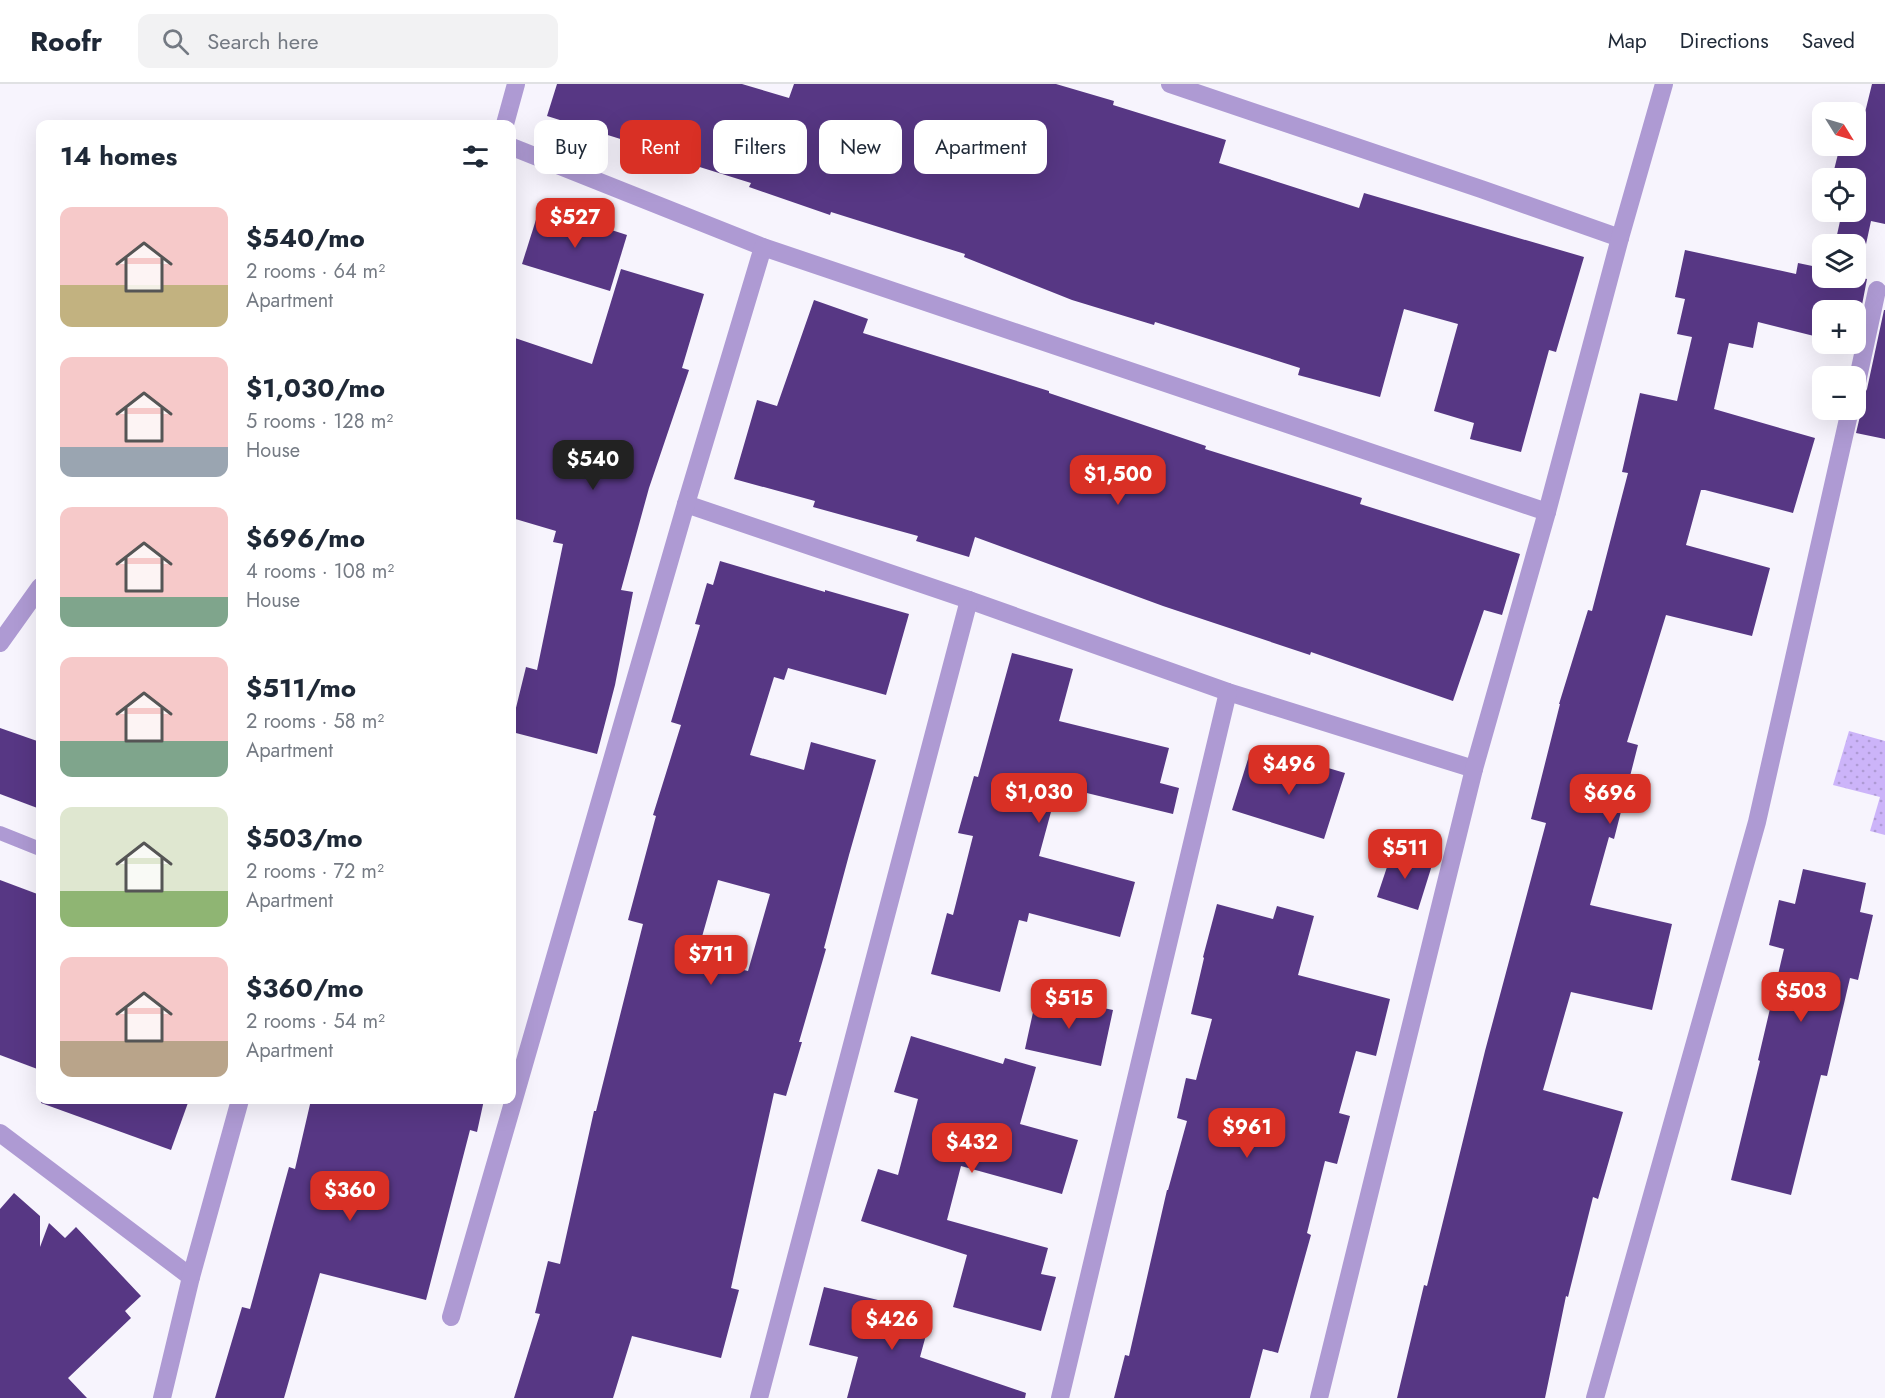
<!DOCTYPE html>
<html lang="en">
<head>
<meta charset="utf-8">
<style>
  :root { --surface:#fff; --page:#f2f2f3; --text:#1f2937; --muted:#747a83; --line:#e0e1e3; --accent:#d93025 }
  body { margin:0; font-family:Jost,sans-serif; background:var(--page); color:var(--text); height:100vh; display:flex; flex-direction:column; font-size:22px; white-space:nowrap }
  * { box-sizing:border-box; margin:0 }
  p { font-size:20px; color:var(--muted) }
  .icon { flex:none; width:33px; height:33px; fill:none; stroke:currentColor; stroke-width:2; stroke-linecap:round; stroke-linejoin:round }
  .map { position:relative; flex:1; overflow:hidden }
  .drawer { position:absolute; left:36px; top:36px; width:480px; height:984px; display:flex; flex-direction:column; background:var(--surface); border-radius:12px; box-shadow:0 6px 24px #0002 }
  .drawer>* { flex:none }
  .top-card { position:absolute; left:534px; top:36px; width:570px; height:54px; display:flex; gap:12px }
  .needle { width:39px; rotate:127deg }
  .tools { position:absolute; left:1812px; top:18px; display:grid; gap:12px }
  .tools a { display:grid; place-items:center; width:54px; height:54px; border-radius:12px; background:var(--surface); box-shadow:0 6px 24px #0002; font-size:30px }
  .price { position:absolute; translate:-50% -51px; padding:0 14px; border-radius:12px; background:var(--accent); color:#fff; font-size:20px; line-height:39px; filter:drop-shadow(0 2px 3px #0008) }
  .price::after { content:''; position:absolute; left:50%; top:36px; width:18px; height:14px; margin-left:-9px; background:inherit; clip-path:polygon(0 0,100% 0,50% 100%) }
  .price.current { background:#222; color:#fff }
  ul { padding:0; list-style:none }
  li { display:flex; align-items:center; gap:18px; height:150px; padding:0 24px }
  li span { display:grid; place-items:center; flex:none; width:168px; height:120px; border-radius:12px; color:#555 }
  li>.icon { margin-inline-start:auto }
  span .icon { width:72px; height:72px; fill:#fffc; stroke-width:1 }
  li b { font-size:26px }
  h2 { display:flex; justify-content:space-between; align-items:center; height:72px; padding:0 24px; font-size:26px }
  .pill { padding:0 21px; border-radius:12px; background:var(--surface); box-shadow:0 6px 24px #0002; font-size:21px; line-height:54px }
  .pill.current { background:var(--accent); color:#fff }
  header { display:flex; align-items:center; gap:36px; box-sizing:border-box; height:84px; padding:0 30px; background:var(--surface); border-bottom:2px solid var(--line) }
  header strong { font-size:28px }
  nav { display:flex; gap:33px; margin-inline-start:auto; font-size:21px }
  .search { width:420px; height:54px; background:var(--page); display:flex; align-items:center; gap:15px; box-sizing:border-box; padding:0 21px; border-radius:12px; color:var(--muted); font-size:22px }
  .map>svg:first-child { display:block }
  .green { fill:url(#green-dots) }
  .building { fill:#573784; fill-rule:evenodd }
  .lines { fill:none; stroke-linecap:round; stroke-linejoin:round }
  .lane { stroke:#ae9ad3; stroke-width:14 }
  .street { stroke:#ae9ad3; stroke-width:18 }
</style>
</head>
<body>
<header>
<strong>Roofr</strong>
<div class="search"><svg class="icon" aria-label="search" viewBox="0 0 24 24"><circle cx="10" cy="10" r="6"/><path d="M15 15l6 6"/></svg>Search here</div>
<nav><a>Map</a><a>Directions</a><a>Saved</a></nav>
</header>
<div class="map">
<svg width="1885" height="1314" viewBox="0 0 1885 1314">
  <defs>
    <pattern id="green-dots" width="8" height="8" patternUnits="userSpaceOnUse" patternTransform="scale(1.5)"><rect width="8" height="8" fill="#ccb4f9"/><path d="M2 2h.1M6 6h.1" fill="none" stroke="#ae9ad4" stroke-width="1.8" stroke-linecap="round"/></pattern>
  </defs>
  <rect width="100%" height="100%" fill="#f7f4fd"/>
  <polygon class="green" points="1849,647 1885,657 1885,751 1870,747 1880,713 1833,701"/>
  <g class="building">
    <polygon points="557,0 742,0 789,14 794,0 1056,0 1114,17 1113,21 1226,56 1219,79 1359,124 1364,109 1584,173 1556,268 1549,266 1521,368 1470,355 1474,339 1434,327 1458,240 1404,225 1380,313 1298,291 1300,284 1155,238 1154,241 1072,216 964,173 965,170 831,128 830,131 749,103 751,99 645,66 646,63 547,32"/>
    <polygon points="1872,0 1885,0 1885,140 1871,137 1859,193 1867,195 1856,252 1856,226 1822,226 1822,254 1758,238 1753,264 1729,259 1714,325 1815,354 1793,429 1705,406 1701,406 1686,461 1770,484 1752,552 1666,531 1627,658 1638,661 1614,755 1609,753 1590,821 1672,840 1652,926 1571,908 1543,1006 1623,1028 1598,1115 1593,1113 1568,1213 1566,1212 1545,1314 1397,1314 1424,1201 1427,1202 1453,1097 1485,967 1546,739 1531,735 1560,620 1559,620 1588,526 1592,527 1628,389 1622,388 1640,309 1677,317 1692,253 1677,250 1685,215 1675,213 1685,166 1796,190 1798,179 1822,184 1822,194 1856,194 1856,160 1835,160 1842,128 1856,128 1856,94 1832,94 1840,62 1856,62 1856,57 1858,57"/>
    <polygon points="540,123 627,151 610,207 522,180"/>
    <polygon points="621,185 704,210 682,284 689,286 649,404 621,506 633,508 615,601 597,670 512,648 512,640 526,583 537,586 563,460 553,458 556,447 512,434 512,253 592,280"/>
    <polygon points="814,216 868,235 863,249 1049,307 1049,309 1206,362 1205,365 1362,414 1360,420 1520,470 1502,531 1484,526 1453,617 1311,568 1310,571 1163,522 975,453 969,473 916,457 918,452 813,423 815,417 734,395 757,316 777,322"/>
    <polygon points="1884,226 1885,226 1885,355 1856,349 1861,328 1860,322 1856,317 1856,314 1864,311 1867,305"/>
    <path d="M720,477L825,508V506L909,530L886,611L788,584L784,596L774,593L750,671L804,686L811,658L876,676L849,771L824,864L826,865L799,958H802L786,1012L774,1009L731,1204L739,1206L721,1274L632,1252L613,1314H514L540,1230L535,1229L548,1177L560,1180L594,1027H596L643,840L628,836L656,732L653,731L681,641L671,638L700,541L695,540L707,499L713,501ZM718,796L770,810L748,887L696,874Z"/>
    <polygon points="1012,569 1073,585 1059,637 1169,664 1160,699 1179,704 1173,730 1058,702 1039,772 1135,798 1120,853 1029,829 1027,838 1019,836 1000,908 931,890 947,829 953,831 973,752 958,749 974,692 978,693"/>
    <polygon points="0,644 40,658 40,725 0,710"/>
    <polygon points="1249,672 1314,693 1318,681 1345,689 1324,755 1232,726"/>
    <polygon points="1393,765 1433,778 1418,826 1377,813"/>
    <polygon points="1803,785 1866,799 1860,828 1873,831 1858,896 1850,894 1827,992 1821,991 1791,1111 1731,1096 1760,977 1758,976 1784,865 1769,861 1779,816 1795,820"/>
    <polygon points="0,796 40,811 40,986 0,971"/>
    <polygon points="1217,820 1273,835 1277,822 1314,832 1298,891 1390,915 1376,972 1356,967 1339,1029 1350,1032 1337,1080 1325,1077 1307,1149 1311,1151 1278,1269 1263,1265 1250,1314 1114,1314 1125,1271 1129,1272 1167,1106 1168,1106 1187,1037 1177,1034 1186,994 1196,996 1212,935 1191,930 1204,874 1203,873"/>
    <polygon points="1037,910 1113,926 1101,982 1025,965"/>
    <polygon points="911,952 1003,980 1005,974 1036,983 1020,1040 1078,1056 1062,1110 961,1082 947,1136 1048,1164 1041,1190 1056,1193 1041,1247 953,1223 967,1171 861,1137 878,1085 898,1091 918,1015 894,1008"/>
    <polygon points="42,1016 189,1016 171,1066 41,1019"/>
    <polygon points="311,1016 484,1016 477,1048 470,1046 426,1216 320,1189 284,1314 215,1314 242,1223 250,1225 289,1083 295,1085"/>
    <polygon points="14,1109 40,1132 40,1163 49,1139 65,1154 76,1143 141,1212 125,1227 131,1234 68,1294 87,1314 0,1314 0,1125"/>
    <polygon points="824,1203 932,1229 920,1273 1026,1309 1025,1314 847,1314 858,1273 809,1261"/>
  </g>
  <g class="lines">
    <polyline class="lane" points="0,749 40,765"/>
    <g class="street">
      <polyline points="1170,0 1481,105 1620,154"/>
      <polyline points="505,40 516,0"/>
      <polyline points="512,63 763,163 1547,428"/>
      <polyline points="1856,303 1877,206"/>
      <polyline points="686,420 969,516 1228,608 1474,685"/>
      <polyline points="0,559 40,503"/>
      <polyline points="0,1049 191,1193"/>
      <polyline points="451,1233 686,420 763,163"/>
      <polyline points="162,1314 191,1193 240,1016"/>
      <polyline points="759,1314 969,516"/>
      <polyline points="1060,1314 1228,608"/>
      <polyline points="1319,1314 1474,685 1547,428 1620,154 1664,0"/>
      <polyline points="1595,1314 1757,738 1850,326"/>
    </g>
  </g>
</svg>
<div class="tools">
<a><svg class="needle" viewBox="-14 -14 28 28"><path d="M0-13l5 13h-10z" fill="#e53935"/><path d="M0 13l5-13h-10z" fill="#747a83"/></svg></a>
<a><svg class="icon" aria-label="locate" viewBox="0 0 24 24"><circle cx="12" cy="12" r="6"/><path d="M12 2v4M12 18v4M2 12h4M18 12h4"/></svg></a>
<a><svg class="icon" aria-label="layers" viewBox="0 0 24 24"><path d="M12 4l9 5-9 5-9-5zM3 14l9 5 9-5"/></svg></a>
<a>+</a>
<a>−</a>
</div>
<b class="price" style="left:575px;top:165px">$527</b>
<b class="price current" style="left:593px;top:407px">$540</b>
<b class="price" style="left:1118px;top:422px">$1,500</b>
<b class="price" style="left:1289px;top:712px">$496</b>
<b class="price" style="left:1039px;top:740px">$1,030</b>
<b class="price" style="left:1610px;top:741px">$696</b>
<b class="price" style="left:1405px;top:796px">$511</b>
<b class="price" style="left:711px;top:902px">$711</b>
<b class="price" style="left:1801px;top:939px">$503</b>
<b class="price" style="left:1069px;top:946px">$515</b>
<b class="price" style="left:1247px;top:1075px">$961</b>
<b class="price" style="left:972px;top:1090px">$432</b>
<b class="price" style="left:350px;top:1138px">$360</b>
<b class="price" style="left:892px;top:1267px">$426</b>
<div class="top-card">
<a class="pill">Buy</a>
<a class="pill current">Rent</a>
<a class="pill">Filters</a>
<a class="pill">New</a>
<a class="pill">Apartment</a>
</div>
<section class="drawer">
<h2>14 homes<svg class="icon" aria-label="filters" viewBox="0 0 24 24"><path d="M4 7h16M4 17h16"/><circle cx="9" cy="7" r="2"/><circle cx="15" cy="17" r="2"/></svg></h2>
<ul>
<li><span style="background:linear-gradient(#f6c9c9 65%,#c2b280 0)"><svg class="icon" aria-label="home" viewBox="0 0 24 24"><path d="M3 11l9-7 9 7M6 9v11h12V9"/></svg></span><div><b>$540/mo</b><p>2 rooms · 64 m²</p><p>Apartment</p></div></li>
<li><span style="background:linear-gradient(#f6c9c9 75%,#9aa5b1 0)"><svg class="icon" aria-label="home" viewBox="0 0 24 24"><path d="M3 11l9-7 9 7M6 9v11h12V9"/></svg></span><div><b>$1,030/mo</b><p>5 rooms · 128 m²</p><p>House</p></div></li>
<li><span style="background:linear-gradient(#f6c9c9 75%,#7fa58c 0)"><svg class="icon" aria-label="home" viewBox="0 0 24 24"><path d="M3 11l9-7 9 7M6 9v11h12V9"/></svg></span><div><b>$696/mo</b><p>4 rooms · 108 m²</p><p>House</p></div></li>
<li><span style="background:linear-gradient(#f6c9c9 70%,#7fa58c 0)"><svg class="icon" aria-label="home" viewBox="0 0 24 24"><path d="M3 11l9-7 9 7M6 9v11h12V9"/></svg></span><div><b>$511/mo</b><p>2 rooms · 58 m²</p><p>Apartment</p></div></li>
<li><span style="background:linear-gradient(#dfe7d0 70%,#8fb573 0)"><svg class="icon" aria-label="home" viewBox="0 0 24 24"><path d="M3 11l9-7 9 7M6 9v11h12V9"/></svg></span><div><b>$503/mo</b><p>2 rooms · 72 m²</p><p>Apartment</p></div></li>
<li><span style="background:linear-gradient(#f6c9c9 70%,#b9a48a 0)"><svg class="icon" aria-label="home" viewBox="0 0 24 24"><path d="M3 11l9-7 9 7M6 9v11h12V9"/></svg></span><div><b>$360/mo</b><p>2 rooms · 54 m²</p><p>Apartment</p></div></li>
</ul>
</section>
</div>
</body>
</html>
